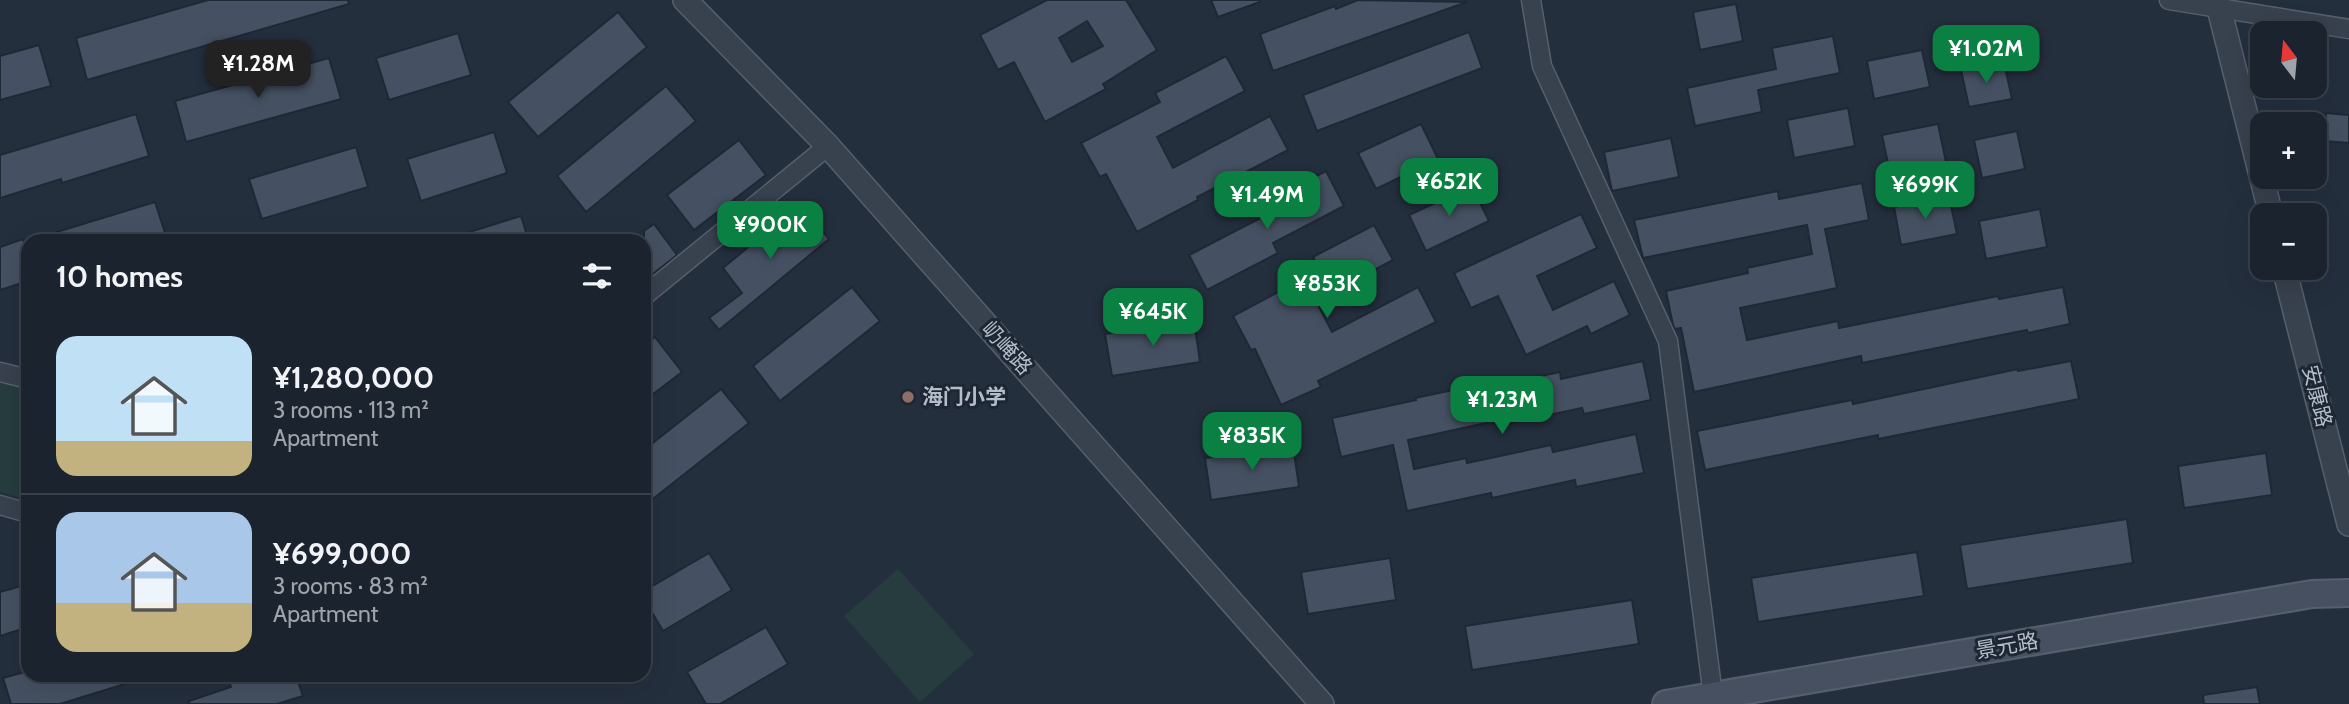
<!DOCTYPE html>
<html lang="en">
<head>
<meta charset="utf-8">
<style>
  :root { --surface:#1b232e; --page:#282f3a; --text:#f1f3f6; --muted:#a0a4aa; --line:#39404a; --accent:#0b8043 }
  body { margin:0; font-family:Cabin,"Noto Sans SC",sans-serif; background:var(--page); color:var(--text); height:100vh; display:flex; flex-direction:column; font-size:26px; white-space:nowrap }
  * { box-sizing:border-box; margin:0 }
  p { font-size:23px; color:var(--muted) }
  .icon { flex:none; width:38px; height:38px; fill:none; stroke:currentColor; stroke-width:2; stroke-linecap:round; stroke-linejoin:round }
  .map { position:relative; flex:1; overflow:hidden }
  .sheet { position:absolute; left:21px; top:234px; width:630px; height:448px; display:flex; flex-direction:column; background:var(--surface); border-radius:21px; box-shadow:0 7px 28px #0002,0 0 0 2px var(--line) }
  .sheet>* { flex:none }
  .needle { width:46px; rotate:344deg }
  .tools { position:absolute; left:2250px; top:21px; display:grid; gap:14px }
  .tools a { display:grid; place-items:center; width:77px; height:77px; border-radius:14px; background:var(--surface); box-shadow:0 7px 28px #0002,0 0 0 2px var(--line); font-size:35px }
  .price { position:absolute; translate:-50% -60px; padding:0 16px; border-radius:14px; background:var(--accent); color:#fff; font-size:23px; line-height:46px; filter:drop-shadow(0 2px 4px #0008) }
  .price::after { content:''; position:absolute; left:50%; top:42px; width:21px; height:16px; margin-left:-10px; background:inherit; clip-path:polygon(0 0,100% 0,50% 100%) }
  .price.selected { background:#222; color:#fff }
  ul { padding:0; list-style:none }
  li { display:flex; align-items:center; gap:21px; height:175px; padding:0 35px }
  li+li { border-top:2px solid var(--line) }
  li span { display:grid; place-items:center; flex:none; width:196px; height:140px; border-radius:21px; color:#555 }
  li>.icon { margin-inline-start:auto }
  span .icon { width:84px; height:84px; fill:#fffc; stroke-width:1 }
  li b { font-size:30px }
  h2 { display:flex; justify-content:space-between; align-items:center; height:84px; padding:0 35px; font-size:30px }
  .map>svg:first-child { display:block }
  .green { fill:#263c3f }
  .building { fill:#455162; stroke:#1f2835; stroke-width:2; fill-rule:evenodd }
  .lines { fill:none; stroke-linecap:round; stroke-linejoin:round }
  .minor-casing { stroke:#565f6c; stroke-width:21 }
  .tertiary-casing { stroke:#565f6c; stroke-width:26 }
  .secondary-casing { stroke:#565f6c; stroke-width:30 }
  .minor { stroke:#38414e; stroke-width:18 }
  .tertiary { stroke:#38414e; stroke-width:23 }
  .secondary { stroke:#465061; stroke-width:26 }
  .education-dot { fill:#8d6e63; stroke:#1d2633; stroke-width:2.5 }
  .labels { text-anchor:middle; stroke-width:6; stroke-linejoin:round; paint-order:stroke }
  .street-label { font-size:21px; fill:#b4bcc9; stroke:#1d2633 }
  .poi-label { font-size:21px; font-weight:bold; fill:#b4bcc9; stroke:#1d2633; text-anchor:start }
</style>
</head>
<body>
<div class="map">
<svg width="2349" height="704" viewBox="0 0 2349 704">
  <rect width="100%" height="100%" fill="#242f3e"/>
  <g class="green">
    <polygon points="0,379 28,387 28,500 0,492"/>
    <polygon points="898,569 974,654 920,702 844,616"/>
  </g>
  <g class="building">
    <polygon points="208,0 348,0 349,4 87,80 76,38"/>
    <path d="M1047,0H1126L1157,50L1103,84L1106,89L1045,122L1014,62L998,70L980,35ZM1087,21L1103,46L1072,62L1059,38Z"/>
    <polygon points="1211,0 1260,0 1260,2 1218,17"/>
    <polygon points="1358,0 1467,2 1273,71 1260,34 1335,6 1336,9"/>
    <polygon points="1736,4 1743,41 1700,50 1693,12"/>
    <polygon points="618,12 647,47 538,137 508,102"/>
    <polygon points="1469,32 1482,68 1317,131 1303,95"/>
    <polygon points="458,33 471,75 389,100 376,58"/>
    <polygon points="1833,36 1840,73 1758,90 1762,112 1695,126 1687,88 1776,69 1772,48"/>
    <polygon points="39,45 51,86 0,100 0,56"/>
    <polygon points="1922,50 1930,87 1874,99 1867,61"/>
    <polygon points="1226,56 1245,91 1157,137 1173,168 1270,116 1288,150 1197,197 1198,200 1137,232 1106,174 1100,177 1081,143 1160,102 1155,93"/>
    <polygon points="329,58 341,99 186,142 175,101"/>
    <polygon points="2004,62 2012,99 1969,107 1961,70"/>
    <polygon points="666,86 696,121 586,212 557,176"/>
    <polygon points="1848,108 1855,146 1794,158 1787,120"/>
    <polygon points="2326,113 2349,115 2349,143 2324,141"/>
    <polygon points="136,114 149,156 62,183 61,179 0,198 0,155"/>
    <polygon points="1421,124 1438,159 1376,189 1358,153"/>
    <polygon points="1938,124 1946,162 1890,173 1882,135"/>
    <polygon points="2017,131 2025,169 1982,178 1974,140"/>
    <polygon points="494,132 507,173 421,201 407,159"/>
    <polygon points="1671,138 1679,177 1612,191 1604,152"/>
    <polygon points="739,140 766,175 694,230 667,195"/>
    <polygon points="356,147 368,187 262,219 249,179"/>
    <polygon points="1326,171 1344,206 1273,243 1278,253 1207,290 1189,255 1270,213 1264,203"/>
    <polygon points="1862,183 1869,220 1825,229 1837,288 1740,308 1747,340 1838,321 1839,328 1998,296 1999,299 2063,287 2070,324 2028,333 2027,330 1862,363 1861,356 1694,392 1681,328 1675,329 1673,325 1666,291 1748,273 1747,268 1812,254 1807,225 1643,258 1634,220 1778,191 1779,199"/>
    <polygon points="1472,186 1489,221 1426,251 1409,215"/>
    <polygon points="1949,196 1957,234 1901,245 1894,207"/>
    <polygon points="155,202 168,242 37,242 37,238"/>
    <polygon points="800,204 829,239 719,330 709,318 742,293 723,268"/>
    <polygon points="2040,209 2047,247 1986,259 1979,221"/>
    <polygon points="1581,214 1597,248 1537,276 1553,310 1614,281 1630,315 1591,334 1587,326 1526,355 1498,296 1471,308 1454,273"/>
    <polygon points="521,216 529,242 450,242 450,238"/>
    <polygon points="654,224 677,255 644,281 644,231"/>
    <polygon points="1374,225 1393,260 1316,301 1332,332 1418,287 1436,322 1318,381 1321,387 1281,405 1255,349 1251,350 1233,316 1320,270 1313,257"/>
    <polygon points="23,239 24,242 28,240 28,281 0,290 0,247"/>
    <polygon points="852,287 880,321 780,401 753,366"/>
    <polygon points="1194,320 1200,362 1112,376 1105,334"/>
    <polygon points="655,337 682,372 644,401 644,346"/>
    <polygon points="1643,361 1651,400 1584,414 1582,408 1501,425 1500,420 1408,440 1414,469 1466,458 1467,463 1551,445 1553,452 1636,434 1644,473 1576,487 1575,480 1492,498 1491,493 1407,511 1393,445 1341,457 1332,418 1416,400 1415,398 1453,390 1455,394 1560,372 1561,379"/>
    <polygon points="2071,361 2079,399 1878,439 1878,435 1705,470 1697,431 1852,400 1853,404 2018,369 2018,371"/>
    <polygon points="721,389 749,423 644,506 644,450"/>
    <polygon points="1293,445 1299,487 1211,500 1205,458"/>
    <polygon points="2266,453 2272,495 2184,508 2178,466"/>
    <polygon points="2127,519 2133,563 1967,589 1960,545"/>
    <polygon points="1917,552 1924,596 1758,622 1751,578"/>
    <polygon points="709,553 732,590 663,631 644,599 644,591"/>
    <polygon points="1390,558 1396,600 1308,614 1301,572"/>
    <polygon points="28,584 28,627 0,636 0,592"/>
    <polygon points="1632,600 1639,644 1472,670 1465,626"/>
    <polygon points="766,627 788,664 720,704 706,704 687,672"/>
    <polygon points="28,671 28,676 141,676 141,679 60,704 11,704 3,678"/>
    <polygon points="227,676 296,676 303,696 277,704 189,704 189,701 231,687"/>
    <polygon points="2257,687 2260,704 2204,704 2203,695"/>
  </g>
  <g class="lines">
    <g class="minor-casing">
      <g id="minor">
        <polyline points="1531,0 1542,66 1668,341 1714,704"/>
        <polyline points="2169,0 2349,29"/>
        <polyline points="644,296 828,146"/>
        <polyline points="0,372 28,379"/>
        <polyline points="0,505 28,513"/>
      </g>
    </g>
    <g class="tertiary-casing">
      <g id="tertiary">
        <polyline points="685,0 828,146 1322,704"/>
        <polyline points="2217,0 2271,215"/>
        <polyline points="2284,268 2349,524"/>
      </g>
    </g>
    <g class="secondary-casing">
      <polyline id="secondary" points="1666,704 2312,594 2349,593"/>
    </g>
    <use href="#minor" class="minor"/>
    <use href="#tertiary" class="tertiary"/>
    <use href="#secondary" class="secondary"/>
  </g>
  <circle class="education-dot" cx="908" cy="397" r="7"/>
  <g class="labels">
    <g class="street-label">
      <text transform="translate(1007 348) rotate(48)" y="7">屷崦路</text>
      <text transform="translate(2317 396) rotate(76)" y="7">安康路</text>
      <text transform="translate(2007 646) rotate(-10)" y="7">景元路</text>
    </g>
    <g class="poi-label">
      <text x="922" y="404">海门小学</text>
    </g>
  </g>
</svg>
<div class="tools">
<a><svg class="needle" viewBox="-14 -14 28 28"><path d="M0-13l5 13h-10z" fill="#e53935"/><path d="M0 13l5-13h-10z" fill="#a0a4aa"/></svg></a>
<a>+</a>
<a>−</a>
</div>
<b class="price" style="left:1986px;top:85px">¥1.02M</b>
<b class="price selected" style="left:258px;top:100px">¥1.28M</b>
<b class="price" style="left:1449px;top:218px">¥652K</b>
<b class="price" style="left:1925px;top:221px">¥699K</b>
<b class="price" style="left:1267px;top:231px">¥1.49M</b>
<b class="price" style="left:770px;top:261px">¥900K</b>
<b class="price" style="left:1327px;top:320px">¥853K</b>
<b class="price" style="left:1153px;top:348px">¥645K</b>
<b class="price" style="left:1502px;top:436px">¥1.23M</b>
<b class="price" style="left:1252px;top:472px">¥835K</b>
<section class="sheet">
<h2>10 homes<svg class="icon" aria-label="filters" viewBox="0 0 24 24"><path d="M4 7h16M4 17h16"/><circle cx="9" cy="7" r="2"/><circle cx="15" cy="17" r="2"/></svg></h2>
<ul>
<li><span style="background:linear-gradient(#bfe0f5 75%,#c2b280 0)"><svg class="icon" aria-label="home" viewBox="0 0 24 24"><path d="M3 11l9-7 9 7M6 9v11h12V9"/></svg></span><div><b>¥1,280,000</b><p>3 rooms · 113 m²</p><p>Apartment</p></div></li>
<li><span style="background:linear-gradient(#a9c7e8 65%,#c2b280 0)"><svg class="icon" aria-label="home" viewBox="0 0 24 24"><path d="M3 11l9-7 9 7M6 9v11h12V9"/></svg></span><div><b>¥699,000</b><p>3 rooms · 83 m²</p><p>Apartment</p></div></li>
</ul>
</section>
</div>
</body>
</html>
